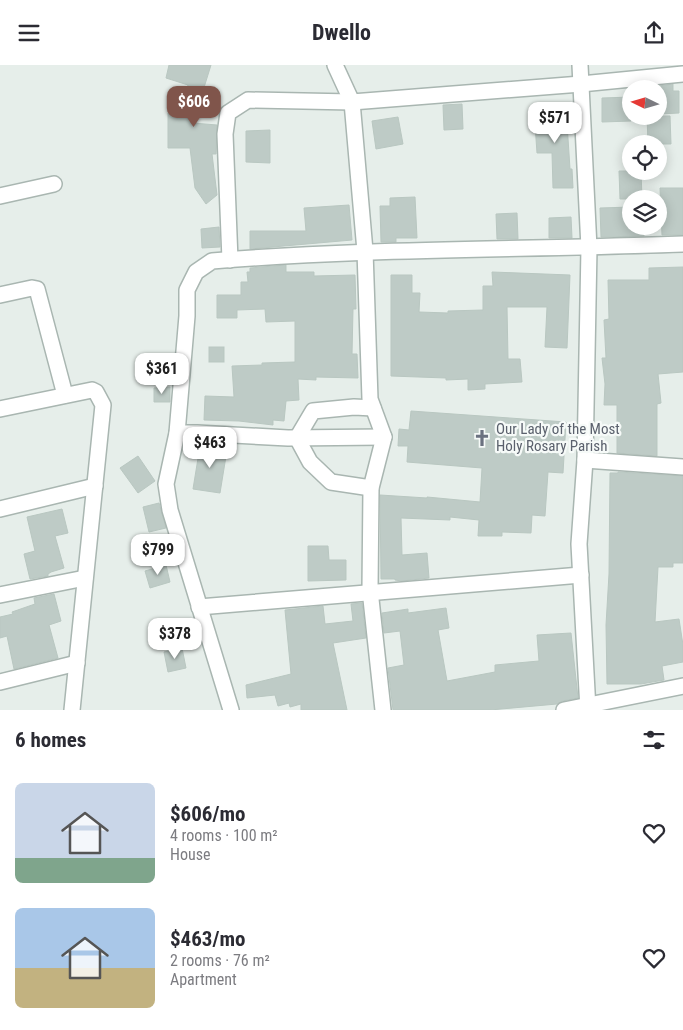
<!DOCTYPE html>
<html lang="en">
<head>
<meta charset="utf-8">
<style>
  :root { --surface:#fff; --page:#f7f7f7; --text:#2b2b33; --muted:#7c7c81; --accent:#80554b }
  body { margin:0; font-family:"Roboto Condensed",sans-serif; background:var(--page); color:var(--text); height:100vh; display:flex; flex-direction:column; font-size:19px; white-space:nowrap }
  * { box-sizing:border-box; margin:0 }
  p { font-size:16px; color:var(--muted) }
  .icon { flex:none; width:28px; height:28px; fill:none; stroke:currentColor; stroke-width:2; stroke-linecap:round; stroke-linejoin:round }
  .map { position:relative; height:645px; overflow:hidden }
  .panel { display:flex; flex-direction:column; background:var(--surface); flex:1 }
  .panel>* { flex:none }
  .needle { width:32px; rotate:275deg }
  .controls { position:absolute; left:622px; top:15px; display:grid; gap:10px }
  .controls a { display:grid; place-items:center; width:45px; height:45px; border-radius:50%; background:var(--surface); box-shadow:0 2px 12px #0003; font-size:25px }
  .price { position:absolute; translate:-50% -42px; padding:0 11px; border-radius:10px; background:#fff; color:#222; font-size:16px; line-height:32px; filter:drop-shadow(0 1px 2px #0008) }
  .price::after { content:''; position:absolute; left:50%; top:30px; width:15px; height:11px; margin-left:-8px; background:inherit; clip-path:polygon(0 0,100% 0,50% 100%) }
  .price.active { background:var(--accent); color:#fff }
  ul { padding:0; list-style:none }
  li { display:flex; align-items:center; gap:15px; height:125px; padding:0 15px }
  li span { display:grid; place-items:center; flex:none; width:140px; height:100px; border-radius:8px; color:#555 }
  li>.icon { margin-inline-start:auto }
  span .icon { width:60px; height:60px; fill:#fffc; stroke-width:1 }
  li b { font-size:21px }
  h2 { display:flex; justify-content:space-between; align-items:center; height:60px; padding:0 15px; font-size:21px }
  header { display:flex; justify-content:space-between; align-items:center; height:65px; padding:0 15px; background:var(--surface); font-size:22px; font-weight:700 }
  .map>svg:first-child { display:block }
  .building { fill:#becbc6; stroke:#b9c7c1 }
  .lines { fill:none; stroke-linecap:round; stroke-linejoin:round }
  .minor-casing { stroke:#a9b6b1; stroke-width:18 }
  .minor { stroke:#fff; stroke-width:15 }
  .labels { text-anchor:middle; stroke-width:4.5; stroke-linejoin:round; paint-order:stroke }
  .worship-label { font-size:15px; fill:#5b616d; stroke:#f6faf8; text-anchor:start }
</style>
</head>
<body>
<header><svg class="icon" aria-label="menu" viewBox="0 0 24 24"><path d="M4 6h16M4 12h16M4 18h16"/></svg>Dwello<svg class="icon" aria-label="share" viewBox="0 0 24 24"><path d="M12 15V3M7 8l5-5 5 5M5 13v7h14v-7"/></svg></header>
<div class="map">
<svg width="683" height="645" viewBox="0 0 683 645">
  <rect width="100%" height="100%" fill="#e6eeea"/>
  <g class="building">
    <polygon points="169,0 211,0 193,58 217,60 216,89 212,89 217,130 206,139 195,123 190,83 168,83 168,48 179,48 188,20 166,13"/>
    <polygon points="673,19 673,26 679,26 679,48 659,49 659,21"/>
    <polygon points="631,32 631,56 602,57 602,33"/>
    <polygon points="462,39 463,64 444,65 443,40"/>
    <polygon points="566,43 570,104 572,104 573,123 553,123 552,88 537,88 534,45"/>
    <polygon points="647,51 670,51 671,79 648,79"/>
    <polygon points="398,52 403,79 376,84 372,56"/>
    <polygon points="270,65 270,98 246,97 246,66"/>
    <polygon points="619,106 641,106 642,134 620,134"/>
    <polygon points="660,123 683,123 683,170 662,170"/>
    <polygon points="415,132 417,173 396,173 396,177 381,177 380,141 390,141 390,133"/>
    <polygon points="349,140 352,175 250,184 250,166 306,166 304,143"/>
    <polygon points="631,142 631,161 643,161 644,171 601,172 600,143"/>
    <polygon points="517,148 518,174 497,174 496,149"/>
    <polygon points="571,152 572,173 549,173 549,153"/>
    <polygon points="219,162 220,182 202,183 201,164"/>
    <polygon points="286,200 286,207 314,207 314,211 355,210 356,244 353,244 352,289 357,289 358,313 316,312 316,315 298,314 299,335 286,336 284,356 273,355 273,360 239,356 204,355 205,331 234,332 232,301 262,300 262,298 295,297 295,256 266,257 265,244 237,245 237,253 217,253 217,230 241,230 241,217 248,217 247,207 250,207 250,203"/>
    <polygon points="683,202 683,307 658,309 661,338 657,339 657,391 617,388 617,340 604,340 605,319 602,293 606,293 604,255 609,254 608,215 649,215 649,203"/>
    <polygon points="492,207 570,210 567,283 545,282 547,242 507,242 508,294 520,294 522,317 485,319 485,324 468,325 468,314 446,315 446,313 391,311 391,210 412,210 412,228 420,228 419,247 448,248 448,246 483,245 483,221 493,221"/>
    <rect x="209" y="282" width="15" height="15"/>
    <polygon points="170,322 170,337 154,337 154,323"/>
    <polygon points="411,346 566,357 563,408 548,407 545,451 532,450 531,468 502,467 502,471 478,471 479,455 450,452 450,455 401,453 402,490 427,488 429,513 402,516 395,515 395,514 381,514 380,430 427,433 427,432 480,437 482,403 407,397 408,381 398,381 399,364 409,365"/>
    <polygon points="200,381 227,385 220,428 193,424"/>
    <polygon points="138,391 155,416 138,428 120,403"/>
    <polygon points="618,407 683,411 683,498 673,498 673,502 658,502 655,557 679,554 683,580 683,597 662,601 664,615 641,619 607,619 606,560 609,509 610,408 618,408"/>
    <polygon points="159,438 166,463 149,467 143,442"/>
    <polygon points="62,444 68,468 55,471 64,503 51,507 48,509 48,511 30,514 24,489 35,486 27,452"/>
    <polygon points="308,481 328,481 329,495 346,495 346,515 308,516"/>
    <polygon points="166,500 170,517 150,523 145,506"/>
    <polygon points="54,529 61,556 49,560 58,593 14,604 7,571 0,573 0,552 13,549 12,547 35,539 34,533"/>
    <polygon points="362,538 366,573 333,578 347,645 301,645 301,639 290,642 289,638 278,641 275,630 247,633 246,620 291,609 285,545 323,541 325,559 353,556 351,539"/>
    <polygon points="446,543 449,563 438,565 447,616 495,607 495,600 539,596 537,570 571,568 578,633 562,636 557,639 490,645 393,645 388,603 404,600 400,566 384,568 382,548 408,544 408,548"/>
    <polygon points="182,583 186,603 168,607 164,587"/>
  </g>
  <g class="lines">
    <g class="minor-casing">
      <g id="minor">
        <polyline points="335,0 352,37 365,186 370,334 384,372 371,423 370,525 383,645"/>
        <polyline points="580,0 589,183 585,395 579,479 588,645"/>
        <polyline points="0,131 54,119"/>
        <polyline points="230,195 225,69 228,48 248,35 352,37 581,19 683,9"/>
        <polyline points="0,230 32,223 37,224 65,330"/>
        <polyline points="0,344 92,325 96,327 103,340 72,645"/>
        <polyline points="177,368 197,368 288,373 384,372"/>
        <polyline points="585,395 683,402"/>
        <polyline points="371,423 331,417 310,397 297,373 313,346 354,342 373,343"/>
        <polyline points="0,444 95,421"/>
        <polyline points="0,530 85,513"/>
        <polyline points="199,542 581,510"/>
        <polyline points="0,617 77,598"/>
        <path d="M231,645L170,445L166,419L177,368L187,251V225L196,207L212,196C369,183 526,185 683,179"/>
        <polyline points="564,645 683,621"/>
      </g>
    </g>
    <use href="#minor" class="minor"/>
  </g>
  <defs>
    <g id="church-bare" transform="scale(1.35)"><path d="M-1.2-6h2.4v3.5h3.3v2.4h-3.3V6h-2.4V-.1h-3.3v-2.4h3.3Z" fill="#6b7280" stroke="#f6faf8" stroke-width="2.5" paint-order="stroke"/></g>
  </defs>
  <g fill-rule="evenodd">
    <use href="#church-bare" x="482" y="373"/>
  </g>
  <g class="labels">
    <g class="worship-label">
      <text x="496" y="369">Our Lady of the Most<tspan x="496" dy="17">Holy Rosary Parish</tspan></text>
    </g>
  </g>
</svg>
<div class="controls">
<a><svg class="needle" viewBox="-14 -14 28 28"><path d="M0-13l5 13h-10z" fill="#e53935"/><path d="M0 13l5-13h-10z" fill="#7c7c81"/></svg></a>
<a><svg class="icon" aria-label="locate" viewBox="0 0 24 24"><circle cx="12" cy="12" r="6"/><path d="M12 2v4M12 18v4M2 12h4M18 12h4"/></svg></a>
<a><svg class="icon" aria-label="layers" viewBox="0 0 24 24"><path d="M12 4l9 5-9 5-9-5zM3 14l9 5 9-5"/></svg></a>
</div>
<b class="price active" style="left:194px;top:63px">$606</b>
<b class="price" style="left:555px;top:79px">$571</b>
<b class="price" style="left:162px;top:330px">$361</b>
<b class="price" style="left:210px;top:404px">$463</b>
<b class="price" style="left:158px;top:511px">$799</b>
<b class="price" style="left:175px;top:595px">$378</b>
</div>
<section class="panel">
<h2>6 homes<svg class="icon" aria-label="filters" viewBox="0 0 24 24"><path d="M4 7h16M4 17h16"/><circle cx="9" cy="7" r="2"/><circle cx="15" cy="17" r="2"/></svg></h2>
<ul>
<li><span style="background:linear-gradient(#c9d6e8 75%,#7fa58c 0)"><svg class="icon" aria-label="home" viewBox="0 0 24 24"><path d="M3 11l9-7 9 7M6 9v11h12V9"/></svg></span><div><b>$606/mo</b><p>4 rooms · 100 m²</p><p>House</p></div><svg class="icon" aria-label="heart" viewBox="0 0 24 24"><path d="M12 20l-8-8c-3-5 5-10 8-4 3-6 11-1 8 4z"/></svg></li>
<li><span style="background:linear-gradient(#a9c7e8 60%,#c2b280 0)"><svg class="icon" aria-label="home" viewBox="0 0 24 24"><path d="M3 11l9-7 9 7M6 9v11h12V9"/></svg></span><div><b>$463/mo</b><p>2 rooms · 76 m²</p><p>Apartment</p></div><svg class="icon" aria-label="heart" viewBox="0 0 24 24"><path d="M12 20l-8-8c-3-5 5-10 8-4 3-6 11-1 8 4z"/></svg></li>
</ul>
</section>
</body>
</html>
